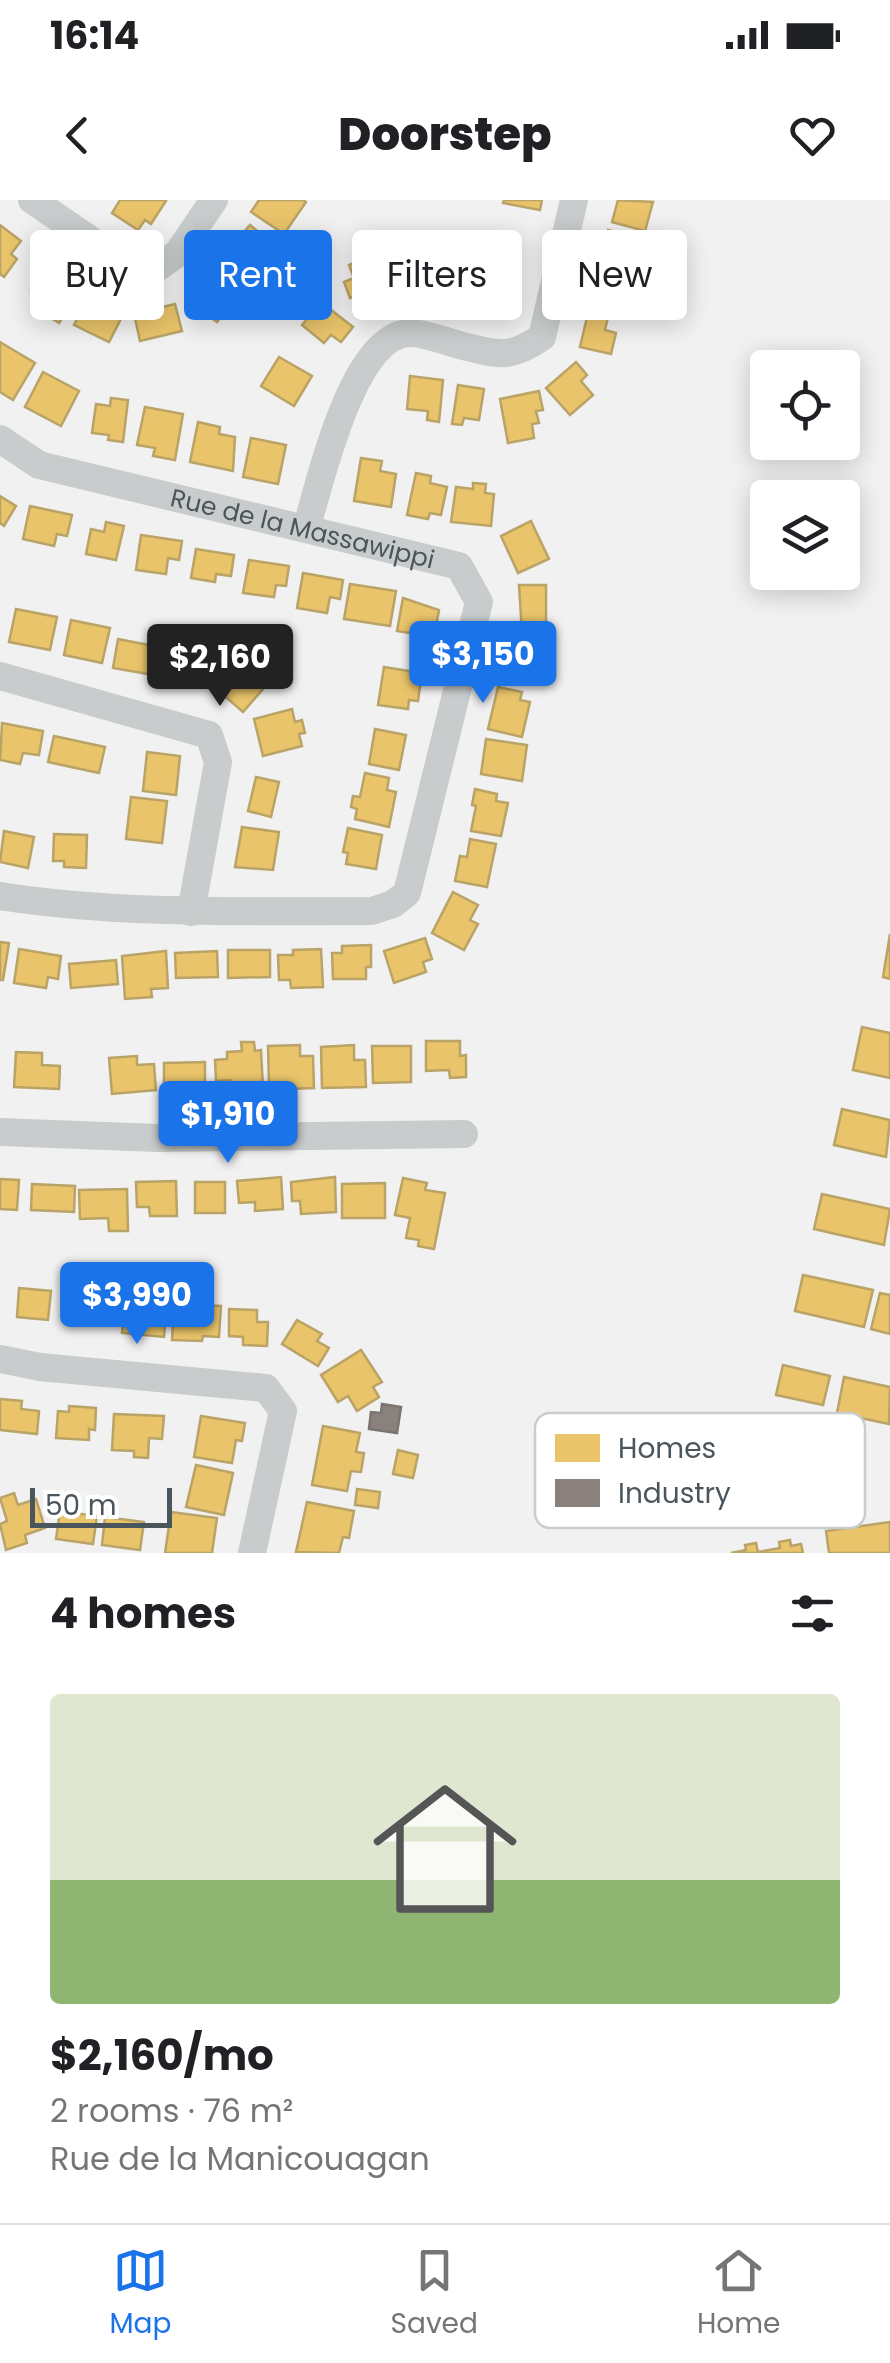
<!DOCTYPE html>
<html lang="en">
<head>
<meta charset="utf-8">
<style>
  :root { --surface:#fff; --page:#f2f2f2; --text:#202124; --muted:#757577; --line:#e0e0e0; --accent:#1a73e8 }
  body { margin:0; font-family:Poppins,sans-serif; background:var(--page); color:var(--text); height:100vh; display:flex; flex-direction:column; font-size:38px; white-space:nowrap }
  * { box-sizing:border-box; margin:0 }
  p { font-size:32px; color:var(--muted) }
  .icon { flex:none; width:55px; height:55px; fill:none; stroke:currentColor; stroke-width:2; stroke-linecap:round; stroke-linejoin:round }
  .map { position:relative; height:1353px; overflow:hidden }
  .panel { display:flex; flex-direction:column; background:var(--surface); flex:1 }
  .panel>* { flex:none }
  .top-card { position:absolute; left:30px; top:30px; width:830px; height:90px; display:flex; gap:20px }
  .buttons { position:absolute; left:750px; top:150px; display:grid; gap:20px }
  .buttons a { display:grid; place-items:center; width:110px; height:110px; border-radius:10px; background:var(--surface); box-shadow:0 5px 25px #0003; font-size:50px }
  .scale { position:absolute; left:30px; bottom:25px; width:142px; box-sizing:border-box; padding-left:10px; border:5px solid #4a555c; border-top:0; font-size:28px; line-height:35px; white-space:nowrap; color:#4a555c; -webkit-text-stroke:8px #fff; paint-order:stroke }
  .price { position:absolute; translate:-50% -85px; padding:0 22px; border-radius:10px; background:var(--accent); color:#fff; font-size:32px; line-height:65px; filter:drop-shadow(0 2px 5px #0008) }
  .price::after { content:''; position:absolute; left:50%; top:60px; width:30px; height:22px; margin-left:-15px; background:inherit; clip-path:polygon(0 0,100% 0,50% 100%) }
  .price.current { background:#222; color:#fff }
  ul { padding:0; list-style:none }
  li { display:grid; align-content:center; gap:20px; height:530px; padding:0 50px }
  li span { display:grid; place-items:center; height:310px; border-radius:10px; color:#555 }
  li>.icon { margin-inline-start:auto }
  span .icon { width:180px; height:180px; fill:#fffc; stroke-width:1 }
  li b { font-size:42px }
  h2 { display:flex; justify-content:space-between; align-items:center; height:120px; padding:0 50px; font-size:42px }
  .pill { padding:0 35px; border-radius:10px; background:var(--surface); box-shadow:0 5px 25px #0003; font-size:35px; line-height:90px }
  .pill.current { background:var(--accent); color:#fff }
  .status { display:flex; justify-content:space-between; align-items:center; height:70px; padding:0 50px; background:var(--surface); direction:ltr }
  .status svg { height:28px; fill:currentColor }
  header { display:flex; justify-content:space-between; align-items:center; height:130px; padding:0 50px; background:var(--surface); font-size:45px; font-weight:800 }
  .menu { display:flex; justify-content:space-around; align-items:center; height:140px; border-top:2px solid var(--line); background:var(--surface); font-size:28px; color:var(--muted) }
  .menu a { display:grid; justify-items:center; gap:5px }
  .menu .current { color:var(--accent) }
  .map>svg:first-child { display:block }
  .homes { fill:#e9c46a; stroke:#b9a366; stroke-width:2.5 }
  .industry { fill:#8a817c; stroke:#777472; stroke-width:2.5 }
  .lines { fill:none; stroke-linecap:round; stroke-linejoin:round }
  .minor { stroke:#c9cccc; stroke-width:28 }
  .labels { text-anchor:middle; stroke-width:10; stroke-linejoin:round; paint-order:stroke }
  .street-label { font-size:25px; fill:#4a555c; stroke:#fff }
  .key { fill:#fff; stroke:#c9ccce; stroke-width:2.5 }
  .key-label { font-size:28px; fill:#4a555c }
</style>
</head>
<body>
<div class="status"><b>16:14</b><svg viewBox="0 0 49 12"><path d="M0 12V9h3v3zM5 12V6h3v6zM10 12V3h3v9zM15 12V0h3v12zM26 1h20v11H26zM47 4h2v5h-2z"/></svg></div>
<header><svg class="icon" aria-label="back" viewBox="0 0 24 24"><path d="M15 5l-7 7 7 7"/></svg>Doorstep<svg class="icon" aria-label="heart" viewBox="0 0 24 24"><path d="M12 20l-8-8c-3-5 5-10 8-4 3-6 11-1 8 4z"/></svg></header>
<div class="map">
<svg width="890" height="1353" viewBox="0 0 890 1353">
  <rect width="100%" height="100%" fill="#f1f1f1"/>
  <g class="homes">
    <polygon points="120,0 164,0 166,1 151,24 145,20 138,30 112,13"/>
    <polygon points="259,0 303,0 306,2 284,34 251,12"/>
    <polygon points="504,0 542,0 540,10 503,3"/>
    <polygon points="618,0 653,2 645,31 612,22"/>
    <polygon points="0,25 21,41 11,54 17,59 4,77 0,74"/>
    <polygon points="250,25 277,47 252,76 225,54"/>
    <polygon points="608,30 644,39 636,70 608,63 612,48 604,46"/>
    <polygon points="385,51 403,94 387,101 385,94 359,105 355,96 350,98 344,82 354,78 349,65"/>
    <polygon points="419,56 459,62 457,103 413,96"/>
    <polygon points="48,62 84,84 59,123 33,106 40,95 31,89"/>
    <polygon points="599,71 644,80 636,116 598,108 600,98 593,97"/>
    <polygon points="211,74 238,93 217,122 195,106 207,90 202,86"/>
    <polygon points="477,78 517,87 511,114 471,106"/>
    <polygon points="101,94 127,107 109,142 74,125 88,98 97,103"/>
    <polygon points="321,102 353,127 341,142 331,135 324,143 302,125"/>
    <polygon points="175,104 182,131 140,141 134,114"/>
    <polygon points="588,113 608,117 605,130 616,133 611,154 580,147"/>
    <polygon points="0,142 35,163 13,200 0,192"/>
    <polygon points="279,157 312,176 294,206 261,186"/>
    <polygon points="576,162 587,175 581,181 593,195 570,215 546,188"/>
    <polygon points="43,172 79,191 61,226 25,207"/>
    <polygon points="410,176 443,180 439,222 427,220 428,211 407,209"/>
    <polygon points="458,185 484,189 479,220 464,218 462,225 452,224"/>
    <polygon points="539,191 543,210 536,211 539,223 532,224 534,238 508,243 500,199"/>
    <polygon points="111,198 128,200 123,242 108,240 109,235 92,233 96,204 110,206"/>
    <polygon points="145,207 183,214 175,260 153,256 155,248 137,245"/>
    <polygon points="198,222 220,227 219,234 235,237 233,271 190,262"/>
    <polygon points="251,238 286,245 278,284 243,277"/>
    <polygon points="361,258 382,261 380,271 396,274 391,307 354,301"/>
    <polygon points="416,273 431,276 430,283 447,287 441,315 430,313 428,319 407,315"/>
    <polygon points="473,283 486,284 485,293 494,294 491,326 451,322 456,287 473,289"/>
    <polygon points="0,296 16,306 4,326 0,323"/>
    <polygon points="30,306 72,315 67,336 57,334 54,346 23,339"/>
    <polygon points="531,321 549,359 518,373 501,336"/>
    <polygon points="106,322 124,326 116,360 86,354 91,329 104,332"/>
    <polygon points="141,335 182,341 179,360 168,358 166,374 136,370"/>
    <polygon points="196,349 234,355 231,376 216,374 215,382 191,378"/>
    <polygon points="249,360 289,366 286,386 276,385 274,397 243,393"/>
    <polygon points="303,373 343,380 340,399 330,397 327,413 297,408"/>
    <polygon points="350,384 396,391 390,426 344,419"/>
    <polygon points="519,385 546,385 546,433 522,433"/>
    <polygon points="403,398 439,410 434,437 397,431"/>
    <polygon points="16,409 57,417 50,450 9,442"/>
    <polygon points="71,420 110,428 102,463 64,455"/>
    <polygon points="118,439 154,446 148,474 113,468"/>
    <polygon points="168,439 196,443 194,458 211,460 207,486 162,479"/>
    <polygon points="511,439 531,443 530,453 542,455 537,484 504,478"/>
    <polygon points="233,463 263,489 243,512 213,486"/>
    <polygon points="384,467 422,473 418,501 409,500 408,509 378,505"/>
    <polygon points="498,487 522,492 520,500 530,502 522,537 488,529"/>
    <polygon points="292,509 295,522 302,520 305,533 299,534 302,546 263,556 254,519"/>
    <polygon points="2,523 43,531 39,555 23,553 20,564 0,560"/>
    <polygon points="375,529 406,535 399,570 369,564"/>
    <polygon points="54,536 105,547 99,573 48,562"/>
    <polygon points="486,539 527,545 522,581 481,574"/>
    <polygon points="147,552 180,556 176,595 143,591"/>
    <polygon points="365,573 389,578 387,590 396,592 389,627 355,619 357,609 351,607 353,596 360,597"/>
    <polygon points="256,577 279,582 271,617 248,611"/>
    <polygon points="475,589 497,594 496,601 508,603 501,636 471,631 476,606 472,605"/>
    <polygon points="131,597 167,601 162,643 126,639"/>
    <polygon points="242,627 279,632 273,670 235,667"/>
    <polygon points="348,628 382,635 376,669 346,664 348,653 343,652"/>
    <polygon points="4,631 34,637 28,668 0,662"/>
    <polygon points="54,634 87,635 86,668 64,667 64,661 53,661"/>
    <polygon points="470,639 496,644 487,687 455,681 460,656 467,657"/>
    <polygon points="453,692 478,705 470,720 478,724 464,750 432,733"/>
    <polygon points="890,734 890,779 883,777"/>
    <polygon points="425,738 432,759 423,762 426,772 394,783 384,751"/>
    <polygon points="0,742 9,743 3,780 0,780"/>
    <polygon points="371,745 371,767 366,767 366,779 333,779 332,753 342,753 342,746"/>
    <polygon points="19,749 61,756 58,779 48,777 46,788 14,783"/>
    <polygon points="321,749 323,787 291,788 290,780 279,780 278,755 293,755 293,750"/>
    <polygon points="228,750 270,750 270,777 228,778"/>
    <polygon points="166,751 168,788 151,789 152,797 125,799 122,756"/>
    <polygon points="217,751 218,777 176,778 175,753"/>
    <polygon points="116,760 118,784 71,788 69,764"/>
    <polygon points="862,827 890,833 890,878 853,870"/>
    <polygon points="426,841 460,841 460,856 466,855 466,877 450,878 449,870 426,871"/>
    <polygon points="241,842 254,842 255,851 261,850 263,888 231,890 230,880 216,881 215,860 227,859 227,852 242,851"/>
    <polygon points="300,845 300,856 313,856 314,888 289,889 289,884 269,884 268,846"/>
    <polygon points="354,845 354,860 365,860 366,887 322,888 321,847"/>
    <polygon points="372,846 411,846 411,882 373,883"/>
    <polygon points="16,852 42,853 42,865 60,866 59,889 14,887"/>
    <polygon points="137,856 137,865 154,864 156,890 112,894 109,858"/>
    <polygon points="205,862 205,888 164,889 164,863"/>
    <polygon points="842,909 890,920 886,957 834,945"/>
    <polygon points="281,977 283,1009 255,1011 255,1002 239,1003 237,981"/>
    <polygon points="335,977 336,1012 301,1014 300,1001 292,1001 291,982"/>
    <polygon points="403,978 427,983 425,990 445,993 434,1049 418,1046 419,1040 406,1038 410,1018 395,1015"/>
    <polygon points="0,979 19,980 17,1010 0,1009"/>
    <polygon points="176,981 177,1016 150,1016 149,1007 137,1007 136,982"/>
    <rect x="195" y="982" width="30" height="31"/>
    <polygon points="385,983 385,1018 342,1018 342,984"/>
    <polygon points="32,984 75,986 74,1012 31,1010"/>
    <polygon points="127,989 128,1031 109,1031 108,1018 80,1019 79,990"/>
    <polygon points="822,994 890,1009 884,1045 814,1029"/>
    <polygon points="803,1075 873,1090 864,1127 795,1111"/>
    <polygon points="19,1088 51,1091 48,1120 17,1117"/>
    <polygon points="880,1093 890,1095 890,1134 871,1129"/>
    <polygon points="72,1094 103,1096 102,1125 71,1123"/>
    <polygon points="174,1104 221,1106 219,1137 203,1136 202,1141 172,1140"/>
    <polygon points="125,1107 166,1111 164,1137 122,1133"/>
    <polygon points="229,1109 257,1110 257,1122 268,1122 267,1146 243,1145 243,1137 229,1136"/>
    <polygon points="297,1120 322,1134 317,1141 329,1148 318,1166 282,1144"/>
    <polygon points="361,1150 382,1182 373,1187 379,1197 357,1211 348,1196 338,1202 321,1175"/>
    <polygon points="783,1165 830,1176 823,1205 776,1195"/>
    <polygon points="844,1177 890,1187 889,1224 837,1213"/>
    <polygon points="0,1199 22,1201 21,1209 39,1211 37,1234 0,1230"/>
    <polygon points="69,1206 96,1208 95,1230 89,1229 89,1240 56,1238 58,1211 69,1212"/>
    <polygon points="114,1214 164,1216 162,1239 149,1238 148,1258 134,1257 134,1251 112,1250"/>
    <polygon points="201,1216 245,1223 242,1241 236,1240 232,1263 194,1257"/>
    <polygon points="323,1226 360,1233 356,1252 364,1253 361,1272 351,1271 347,1291 312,1285"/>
    <polygon points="398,1250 418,1255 413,1278 393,1274"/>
    <polygon points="196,1265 233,1273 224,1315 186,1307"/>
    <polygon points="357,1289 380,1292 378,1308 355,1305"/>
    <polygon points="14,1293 18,1305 36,1299 45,1328 25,1335 27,1343 6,1350 0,1324 7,1321 0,1298"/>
    <polygon points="307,1302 354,1311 349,1338 343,1337 339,1353 296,1352"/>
    <polygon points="60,1311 97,1316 93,1344 56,1339"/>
    <polygon points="171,1312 217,1318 212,1353 165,1353"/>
    <polygon points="105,1317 144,1322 140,1350 102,1345"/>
    <polygon points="890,1322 890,1353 829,1353 826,1331"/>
    <polygon points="790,1340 791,1346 801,1344 803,1353 731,1353 746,1350 745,1345 756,1343 758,1352 780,1348 779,1342"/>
  </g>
  <polygon class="industry" points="382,1204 401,1207 397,1233 369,1229 371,1212 381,1213"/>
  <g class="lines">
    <g class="minor">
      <polyline points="32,0 129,66 154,70 178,53 214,0"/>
      <path id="s1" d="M0,239L39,265L459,366L479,402L407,693L393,704L372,711C248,711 123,715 0,696"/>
      <path d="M306,329C320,284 352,134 410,133C426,133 447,142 463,146C499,155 510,159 542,137L574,0"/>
      <polyline points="0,476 209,535 218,562 191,712"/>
      <polyline points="0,932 158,938 464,934"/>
      <polyline points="0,1159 40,1167 266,1188 283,1211 252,1353"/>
    </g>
  </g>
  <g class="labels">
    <g class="street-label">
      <text dy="9" stroke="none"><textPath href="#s1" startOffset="318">Rue de la Massawippi</textPath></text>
    </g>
  </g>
  <rect x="535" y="1213" width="330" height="115" rx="15" class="key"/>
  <rect x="555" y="1234" width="45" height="28" fill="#e9c46a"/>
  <rect x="555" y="1279" width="45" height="28" fill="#8a817c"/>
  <g class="key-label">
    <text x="618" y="1258">Homes</text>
    <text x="618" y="1303">Industry</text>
  </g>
</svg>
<div class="buttons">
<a><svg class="icon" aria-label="locate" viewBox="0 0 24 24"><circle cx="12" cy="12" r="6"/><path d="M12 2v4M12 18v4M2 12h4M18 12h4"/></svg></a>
<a><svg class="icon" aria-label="layers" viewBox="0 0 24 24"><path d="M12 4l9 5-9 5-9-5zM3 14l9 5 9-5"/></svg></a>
</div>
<div class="scale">50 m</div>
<b class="price" style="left:483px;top:506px">$3,150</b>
<b class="price current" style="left:220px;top:509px">$2,160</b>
<b class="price" style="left:228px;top:966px">$1,910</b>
<b class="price" style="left:137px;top:1147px">$3,990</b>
<div class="top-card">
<a class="pill">Buy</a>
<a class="pill current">Rent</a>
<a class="pill">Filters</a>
<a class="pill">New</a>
</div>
</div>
<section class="panel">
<h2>4 homes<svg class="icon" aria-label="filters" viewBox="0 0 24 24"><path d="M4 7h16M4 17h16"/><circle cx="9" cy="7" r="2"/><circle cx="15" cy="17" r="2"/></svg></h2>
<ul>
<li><span style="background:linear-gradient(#dfe7d0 60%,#8fb573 0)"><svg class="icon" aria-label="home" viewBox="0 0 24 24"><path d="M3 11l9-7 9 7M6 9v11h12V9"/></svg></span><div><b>$2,160/mo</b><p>2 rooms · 76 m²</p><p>Rue de la Manicouagan</p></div></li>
</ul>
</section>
<nav class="menu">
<a class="current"><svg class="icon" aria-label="map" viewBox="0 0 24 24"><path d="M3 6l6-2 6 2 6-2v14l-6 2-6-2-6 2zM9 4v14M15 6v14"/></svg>Map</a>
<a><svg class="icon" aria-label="saved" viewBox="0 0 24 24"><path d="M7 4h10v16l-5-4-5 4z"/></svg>Saved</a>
<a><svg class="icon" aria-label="home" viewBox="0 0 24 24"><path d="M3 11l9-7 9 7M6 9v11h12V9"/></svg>Home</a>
</nav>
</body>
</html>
